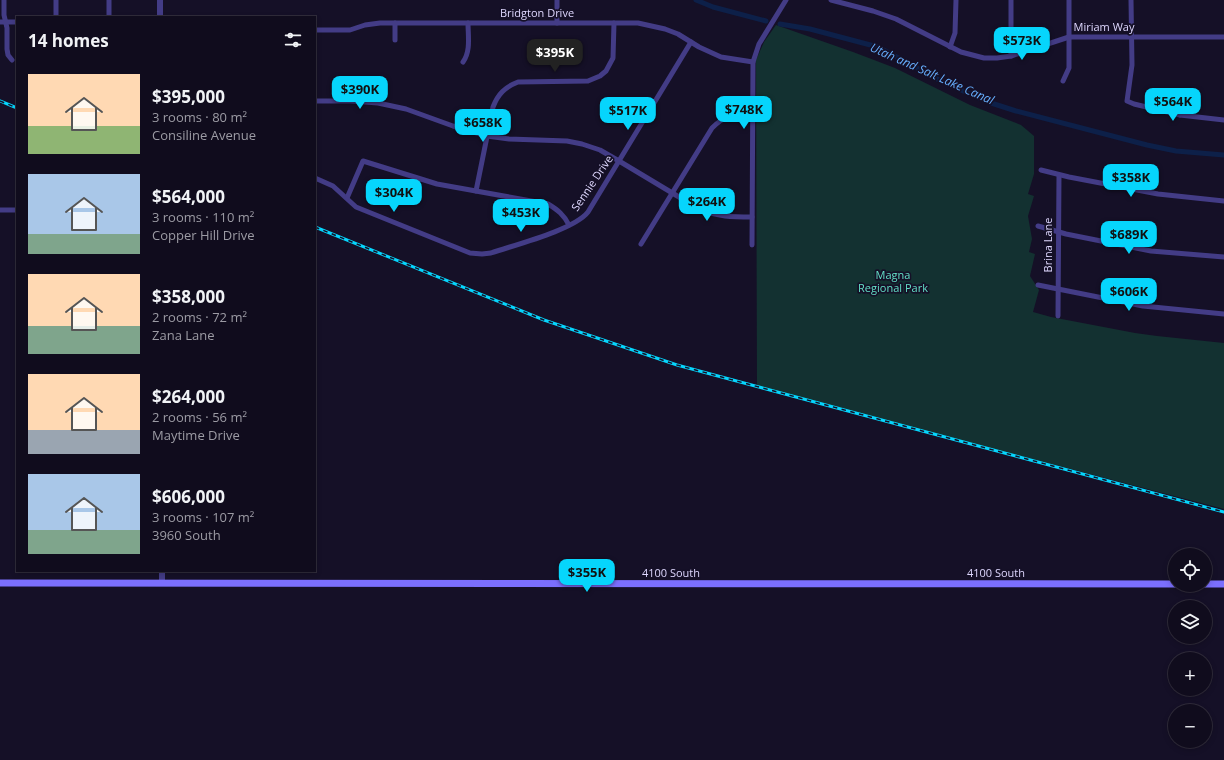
<!DOCTYPE html>
<html lang="en">
<head>
<meta charset="utf-8">
<style>
  :root { --surface:#100c1d; --page:#191526; --text:#f1f3f6; --muted:#9c9ba4; --line:#302c3b; --accent:#06d5fc }
  body { margin:0; font-family:"Open Sans",sans-serif; background:var(--page); color:var(--text); height:100vh; display:flex; flex-direction:column; font-size:15px; white-space:nowrap }
  * { box-sizing:border-box; margin:0 }
  p { font-size:13px; color:var(--muted) }
  .icon { flex:none; width:22px; height:22px; fill:none; stroke:currentColor; stroke-width:2; stroke-linecap:round; stroke-linejoin:round }
  .map { position:relative; flex:1; overflow:hidden }
  .side { position:absolute; left:16px; top:16px; width:300px; height:556px; display:flex; flex-direction:column; background:var(--surface); border-radius:0px; box-shadow:0 2px 6px #0003,0 0 0 1px var(--line) }
  .side>* { flex:none }
  .controls { position:absolute; left:1168px; top:548px; display:grid; gap:8px }
  .controls a { display:grid; place-items:center; width:44px; height:44px; border-radius:50%; background:var(--surface); box-shadow:0 2px 6px #0003,0 0 0 1px var(--line); font-size:20px }
  .price { position:absolute; translate:-50% -34px; padding:0 9px; border-radius:8px; background:var(--accent); color:#111; font-size:13px; line-height:26px; filter:drop-shadow(0 1px 2px #0008) }
  .price::after { content:''; position:absolute; left:50%; top:24px; width:12px; height:9px; margin-left:-6px; background:inherit; clip-path:polygon(0 0,100% 0,50% 100%) }
  .price.on { background:#222; color:#fff }
  ul { padding:0; list-style:none }
  li { display:flex; align-items:center; gap:12px; height:100px; padding:0 12px }
  li span { display:grid; place-items:center; flex:none; width:112px; height:80px; border-radius:0px; color:#555 }
  li>.icon { margin-inline-start:auto }
  span .icon { width:48px; height:48px; fill:#fffc; stroke-width:1 }
  li b { font-size:17px }
  h2 { display:flex; justify-content:space-between; align-items:center; height:48px; padding:0 12px; font-size:17px }
  .map>svg:first-child { display:block }
  .park { fill:#133131 }
  .lines { fill:none; stroke-linecap:round; stroke-linejoin:round }
  .canal { stroke:#0d2049; stroke-width:5 }
  .minor { stroke:#433c86; stroke-width:5 }
  .tertiary { stroke:#433c86; stroke-width:6 }
  .secondary { stroke:#7b6ffd; stroke-width:7 }
  .rail-casing { stroke:#06d5fc; stroke-width:3 }
  .rail { stroke:#151027; stroke-width:1.5; stroke-dasharray:4.5; stroke-linecap:butt }
  .labels { text-anchor:middle; stroke-width:3.5; stroke-linejoin:round; paint-order:stroke }
  .street-label { font-size:11px; fill:#ded7fe; stroke:#151027 }
  .park-label { font-size:11px; fill:#63dfc7; stroke:#151027 }
  .water-label { font-size:12px; font-style:italic; fill:#66aefd; stroke:#151027 }
</style>
</head>
<body>
<div class="map">
<svg width="1224" height="760" viewBox="0 0 1224 760">
  <rect width="100%" height="100%" fill="#151027"/>
  <polygon class="park" points="776,25 853,52 895,68 970,105 1021,125 1034,136 1034,174 1028,194 1034,196 1028,216 1032,239 1029,252 1035,254 1030,276 1039,290 1033,312 1051,317 1135,333 1157,336 1224,343 1224,509 757,387 756,60 764,42"/>
  <g class="lines">
    <g class="canal">
      <polyline points="696,0 713,7 766,21"/>
      <polyline points="780,24 810,29 878,47 941,81 988,102 1016,111 1147,145 1176,151 1224,155"/>
    </g>
    <g class="minor">
      <polyline points="4,0 4,15 7,28 7,49 8,55 12,60"/>
      <polyline points="109,0 109,17"/>
      <polyline points="557,0 557,23"/>
      <polyline points="831,0 873,11 896,19 961,52 984,58 997,58 1011,56 1069,37 1224,37"/>
      <polyline points="1131,0 1132,65 1127,101 1134,104 1180,115 1224,120"/>
      <polyline points="56,17 56,0"/>
      <polyline points="0,22 17,22"/>
      <polyline points="315,30 350,30 365,25 380,23 638,23 665,29 678,34 699,47 721,57 753,62"/>
      <polyline points="395,40 395,23"/>
      <polyline points="950,47 955,33 956,0"/>
      <polyline points="1011,56 1011,0"/>
      <path d="M463,62C471,51 468,36 468,23"/>
      <polyline points="1063,81 1069,68 1069,0"/>
      <path d="M315,101H351L378,103L406,109L453,126L487,136L509,139L567,141L582,144L600,150L619,161L699,209C718,217 732,217 752,217"/>
      <polyline points="1180,115 1183,96"/>
      <polyline points="1041,170 1069,177 1158,194 1224,201"/>
      <path d="M315,178L333,186L356,207L470,253L482,254L491,253C514,245 574,230 588,212L691,42"/>
      <path d="M476,191L493,107C498,94 505,87 518,82L588,81L600,76L606,71L613,58L614,23"/>
      <path d="M347,198L363,161L437,184L548,204C558,210 564,215 569,225"/>
      <polyline points="0,210 17,210"/>
      <polyline points="1038,226 1066,234 1151,251 1224,257"/>
      <path d="M641,244L712,128C724,116 736,112 752,112"/>
      <polyline points="752,245 753,62 759,44 786,0"/>
      <polyline points="1038,285 1143,306 1224,314"/>
      <polyline points="1058,316 1059,175"/>
    </g>
    <g class="tertiary">
      <polyline points="160,17 160,0"/>
      <polyline points="162,571 162,583"/>
    </g>
    <g class="secondary">
      <polyline points="0,583 1175,584"/>
      <polyline points="1205,584 1224,584"/>
    </g>
    <g class="rail-casing">
      <g id="rail">
        <polyline points="0,101 17,108"/>
        <polyline points="315,227 544,320 677,365 1224,512"/>
      </g>
    </g>
    <use href="#rail" class="rail"/>
  </g>
  <g class="labels">
    <g class="street-label">
      <text x="537" y="17">Bridgton Drive</text>
      <text x="1104" y="31">Miriam Way</text>
      <text transform="translate(592 183) rotate(-56)" y="4">Sennie Drive</text>
      <text transform="translate(1048 245) rotate(-90)" y="4">Brina Lane</text>
      <text x="671" y="577">4100 South</text>
      <text x="996" y="577">4100 South</text>
    </g>
    <g class="park-label">
      <text x="893" y="279">Magna<tspan x="893" dy="13">Regional Park</tspan></text>
    </g>
    <g class="water-label">
      <text transform="translate(932 74) rotate(24)" y="4">Utah and Salt Lake Canal</text>
    </g>
  </g>
</svg>
<div class="controls">
<a><svg class="icon" aria-label="locate" viewBox="0 0 24 24"><circle cx="12" cy="12" r="6"/><path d="M12 2v4M12 18v4M2 12h4M18 12h4"/></svg></a>
<a><svg class="icon" aria-label="layers" viewBox="0 0 24 24"><path d="M12 4l9 5-9 5-9-5zM3 14l9 5 9-5"/></svg></a>
<a>+</a>
<a>−</a>
</div>
<b class="price" style="left:1022px;top:61px">$573K</b>
<b class="price on" style="left:555px;top:73px">$395K</b>
<b class="price" style="left:360px;top:110px">$390K</b>
<b class="price" style="left:1173px;top:122px">$564K</b>
<b class="price" style="left:744px;top:130px">$748K</b>
<b class="price" style="left:628px;top:131px">$517K</b>
<b class="price" style="left:483px;top:143px">$658K</b>
<b class="price" style="left:1131px;top:198px">$358K</b>
<b class="price" style="left:394px;top:213px">$304K</b>
<b class="price" style="left:707px;top:222px">$264K</b>
<b class="price" style="left:521px;top:233px">$453K</b>
<b class="price" style="left:1129px;top:255px">$689K</b>
<b class="price" style="left:1129px;top:312px">$606K</b>
<b class="price" style="left:587px;top:593px">$355K</b>
<section class="side">
<h2>14 homes<svg class="icon" aria-label="filters" viewBox="0 0 24 24"><path d="M4 7h16M4 17h16"/><circle cx="9" cy="7" r="2"/><circle cx="15" cy="17" r="2"/></svg></h2>
<ul>
<li><span style="background:linear-gradient(#ffd9b3 65%,#8fb573 0)"><svg class="icon" aria-label="home" viewBox="0 0 24 24"><path d="M3 11l9-7 9 7M6 9v11h12V9"/></svg></span><div><b>$395,000</b><p>3 rooms · 80 m²</p><p>Consiline Avenue</p></div></li>
<li><span style="background:linear-gradient(#a9c7e8 75%,#7fa58c 0)"><svg class="icon" aria-label="home" viewBox="0 0 24 24"><path d="M3 11l9-7 9 7M6 9v11h12V9"/></svg></span><div><b>$564,000</b><p>3 rooms · 110 m²</p><p>Copper Hill Drive</p></div></li>
<li><span style="background:linear-gradient(#ffd9b3 65%,#7fa58c 0)"><svg class="icon" aria-label="home" viewBox="0 0 24 24"><path d="M3 11l9-7 9 7M6 9v11h12V9"/></svg></span><div><b>$358,000</b><p>2 rooms · 72 m²</p><p>Zana Lane</p></div></li>
<li><span style="background:linear-gradient(#ffd9b3 70%,#9aa5b1 0)"><svg class="icon" aria-label="home" viewBox="0 0 24 24"><path d="M3 11l9-7 9 7M6 9v11h12V9"/></svg></span><div><b>$264,000</b><p>2 rooms · 56 m²</p><p>Maytime Drive</p></div></li>
<li><span style="background:linear-gradient(#a9c7e8 70%,#7fa58c 0)"><svg class="icon" aria-label="home" viewBox="0 0 24 24"><path d="M3 11l9-7 9 7M6 9v11h12V9"/></svg></span><div><b>$606,000</b><p>3 rooms · 107 m²</p><p>3960 South</p></div></li>
</ul>
</section>
</div>
</body>
</html>
